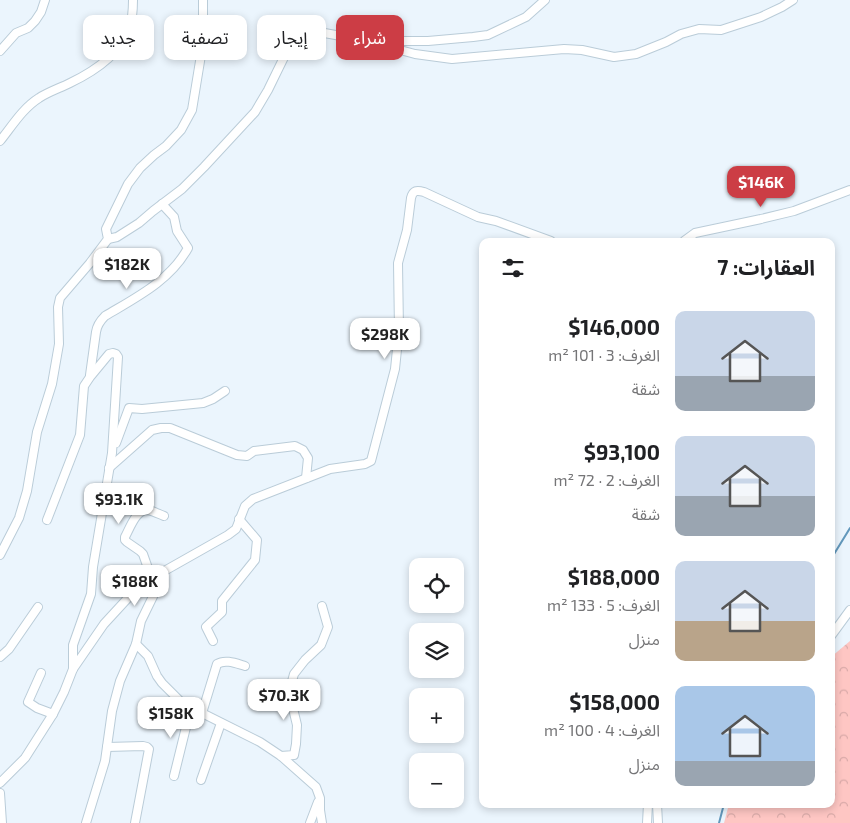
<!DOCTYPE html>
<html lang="ar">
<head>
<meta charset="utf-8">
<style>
  :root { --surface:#fff; --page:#f6f6f6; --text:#202124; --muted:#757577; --accent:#cc3d45 }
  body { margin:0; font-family:"Exo 2","Noto Sans Arabic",sans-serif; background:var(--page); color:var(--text); direction:rtl; height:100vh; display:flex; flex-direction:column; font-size:19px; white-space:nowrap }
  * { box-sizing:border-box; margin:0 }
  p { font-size:16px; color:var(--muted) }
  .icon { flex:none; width:28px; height:28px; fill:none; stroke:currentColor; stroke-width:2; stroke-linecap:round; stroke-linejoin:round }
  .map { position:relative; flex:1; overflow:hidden; direction:ltr }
  .sheet { position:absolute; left:479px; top:238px; width:356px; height:570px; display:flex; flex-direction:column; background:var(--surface); border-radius:10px; box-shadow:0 2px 8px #0003; direction:rtl }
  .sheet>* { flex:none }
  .top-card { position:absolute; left:15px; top:15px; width:389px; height:45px; direction:rtl; display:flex; gap:10px }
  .fabs { position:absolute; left:409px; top:558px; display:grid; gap:10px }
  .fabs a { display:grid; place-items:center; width:55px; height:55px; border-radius:10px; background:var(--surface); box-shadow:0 2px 8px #0003; font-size:25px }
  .price { position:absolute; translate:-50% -42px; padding:0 11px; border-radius:10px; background:#fff; color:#222; font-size:16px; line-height:32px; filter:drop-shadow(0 1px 2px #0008) }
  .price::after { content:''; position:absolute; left:50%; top:30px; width:15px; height:11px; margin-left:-8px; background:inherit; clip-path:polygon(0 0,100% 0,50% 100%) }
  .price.current { background:var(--accent); color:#fff }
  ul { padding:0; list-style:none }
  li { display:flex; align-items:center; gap:15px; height:125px; padding:0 20px }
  li span { display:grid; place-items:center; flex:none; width:140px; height:100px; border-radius:10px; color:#555 }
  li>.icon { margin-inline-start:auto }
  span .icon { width:60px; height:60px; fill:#fffc; stroke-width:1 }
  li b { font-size:21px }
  h2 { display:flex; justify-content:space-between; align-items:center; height:60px; padding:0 20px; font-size:21px }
  .pill { padding:0 18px; border-radius:10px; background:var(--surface); box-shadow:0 2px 8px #0003; font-size:18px; line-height:45px }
  .pill.current { background:var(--accent); color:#fff }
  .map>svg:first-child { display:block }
  .forest { fill:url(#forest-crowns) }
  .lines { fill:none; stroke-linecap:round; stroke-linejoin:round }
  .stream { stroke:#6298bc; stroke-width:2 }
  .minor-casing { stroke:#baccd8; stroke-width:10 }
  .minor { stroke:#fff; stroke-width:8 }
</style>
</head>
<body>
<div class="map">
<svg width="850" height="823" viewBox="0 0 850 823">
  <defs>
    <pattern id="forest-crowns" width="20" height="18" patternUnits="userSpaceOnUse" patternTransform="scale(1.25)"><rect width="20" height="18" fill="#fec6c3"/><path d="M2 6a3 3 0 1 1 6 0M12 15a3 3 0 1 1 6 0" fill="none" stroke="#d9aaa8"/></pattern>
  </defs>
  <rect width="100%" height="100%" fill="#ebf5fd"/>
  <polygon class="forest" points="850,641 850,823 724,823 729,804 831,804 831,657"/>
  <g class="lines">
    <g class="stream">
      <polyline points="831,559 850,528"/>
      <polyline points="719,823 724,804"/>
    </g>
    <g class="minor-casing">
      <g id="minor">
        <polyline points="384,44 399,41 428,41 473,37 488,35 526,17 545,0"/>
        <polyline points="0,51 16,33 28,28 35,21 41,12 45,0"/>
        <path d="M0,141C12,126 23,108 39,98C48,92 60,88 70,83C93,72 119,55 129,30C132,21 133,10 133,0"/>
        <polyline points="108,239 117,237 139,223 153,211 182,189 204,167 255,112 268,90 288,49 295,38 305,32 319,32 363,40 415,54 452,59 564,49 582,50 614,57 636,54 666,42 681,34 699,29 721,30 761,17 782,7 793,0"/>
        <polyline points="684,241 695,233 761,219 794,211 850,190"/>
        <path d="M90,375L96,332C97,325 100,321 105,316C135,298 170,281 188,248L177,231L174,217L162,204"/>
        <polyline points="116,443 129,408 142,409 203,403 213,399 225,391"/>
        <polyline points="109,468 152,430 161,428 170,428 237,455 247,456 254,451 295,446 303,450 308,458 306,478"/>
        <polyline points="47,520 80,435 84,386 90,377 109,354 113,353 116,354 118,357 112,453 93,567 91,594 73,645 73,669"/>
        <polyline points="0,555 19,518 27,491 37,432 52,384 59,344 58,307 60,298 90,263 108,239 106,229 128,184 140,168 154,155 166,146 181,130 192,110 203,43 203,0"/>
        <path d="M150,574L143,554L140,551L127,542L125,540V537C130,528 136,509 148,510C153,511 159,514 164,516"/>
        <path d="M159,574L228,535L236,529L245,506L253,499L330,469L365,464L371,461L395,369L399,330L398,263L407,230L411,198C413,190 417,190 424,192L478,217L496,221L551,241"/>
        <polyline points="831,636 850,610"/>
        <polyline points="213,641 206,627 222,612 222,601 255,560 257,540 239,519"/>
        <polyline points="136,644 148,656 157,676 162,683 182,703 260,742 281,756 316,787 320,798 320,810 322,823"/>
        <polyline points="0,657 9,649 38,607"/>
        <polyline points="41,673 28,702 37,708 53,714"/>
        <path d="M202,713L217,664C225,659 235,663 245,666"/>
        <polyline points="107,747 143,746 147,747 149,749 135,823"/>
        <polyline points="281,756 294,755 296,744 297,725 289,692 294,674 305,660 321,645 328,627 322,606"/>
        <polyline points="174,776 191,707"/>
        <polyline points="201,780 221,723"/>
        <polyline points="0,783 25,758 53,714 64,692 73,669 104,624 150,574 155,573 159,574 161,580 141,621 136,644 120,681 112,711 105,761 86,823"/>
        <polyline points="0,793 2,823"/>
        <polyline points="657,804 658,823"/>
        <polyline points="310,823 318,802"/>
        <polyline points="647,823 648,804"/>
      </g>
    </g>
    <use href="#minor" class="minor"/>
  </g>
</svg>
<div class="fabs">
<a><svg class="icon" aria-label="locate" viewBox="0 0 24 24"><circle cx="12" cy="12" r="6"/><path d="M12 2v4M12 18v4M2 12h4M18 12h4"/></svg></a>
<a><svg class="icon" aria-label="layers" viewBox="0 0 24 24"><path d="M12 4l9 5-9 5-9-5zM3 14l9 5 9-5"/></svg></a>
<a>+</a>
<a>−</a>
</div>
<b class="price current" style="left:761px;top:208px">$146K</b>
<b class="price" style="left:127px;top:290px">$182K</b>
<b class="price" style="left:385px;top:360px">$298K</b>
<b class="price" style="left:119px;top:525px">$93.1K</b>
<b class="price" style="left:135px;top:607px">$188K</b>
<b class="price" style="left:284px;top:721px">$70.3K</b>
<b class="price" style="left:171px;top:739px">$158K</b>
<div class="top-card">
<a class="pill current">شراء</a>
<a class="pill">إيجار</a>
<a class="pill">تصفية</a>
<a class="pill">جديد</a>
</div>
<section class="sheet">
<h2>العقارات: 7<svg class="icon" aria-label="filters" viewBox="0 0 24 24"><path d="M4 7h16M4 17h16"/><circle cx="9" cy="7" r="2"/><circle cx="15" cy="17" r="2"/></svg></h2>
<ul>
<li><span style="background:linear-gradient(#c9d6e8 65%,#9aa5b1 0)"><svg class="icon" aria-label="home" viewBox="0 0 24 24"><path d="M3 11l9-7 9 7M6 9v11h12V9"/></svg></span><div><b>$146,000</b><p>الغرف: 3 · 101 m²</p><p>شقة</p></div></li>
<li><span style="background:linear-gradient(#c9d6e8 60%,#9aa5b1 0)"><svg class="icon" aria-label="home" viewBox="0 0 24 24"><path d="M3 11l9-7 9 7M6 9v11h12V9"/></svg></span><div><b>$93,100</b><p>الغرف: 2 · 72 m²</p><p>شقة</p></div></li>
<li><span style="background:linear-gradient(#c9d6e8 60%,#b9a48a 0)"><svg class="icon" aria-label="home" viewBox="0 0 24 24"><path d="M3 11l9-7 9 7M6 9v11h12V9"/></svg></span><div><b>$188,000</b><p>الغرف: 5 · 133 m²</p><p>منزل</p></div></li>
<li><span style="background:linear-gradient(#a9c7e8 75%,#9aa5b1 0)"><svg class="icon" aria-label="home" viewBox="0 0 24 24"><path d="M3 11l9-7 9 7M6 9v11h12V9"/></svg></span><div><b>$158,000</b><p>الغرف: 4 · 100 m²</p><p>منزل</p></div></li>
</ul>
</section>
</div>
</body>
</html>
